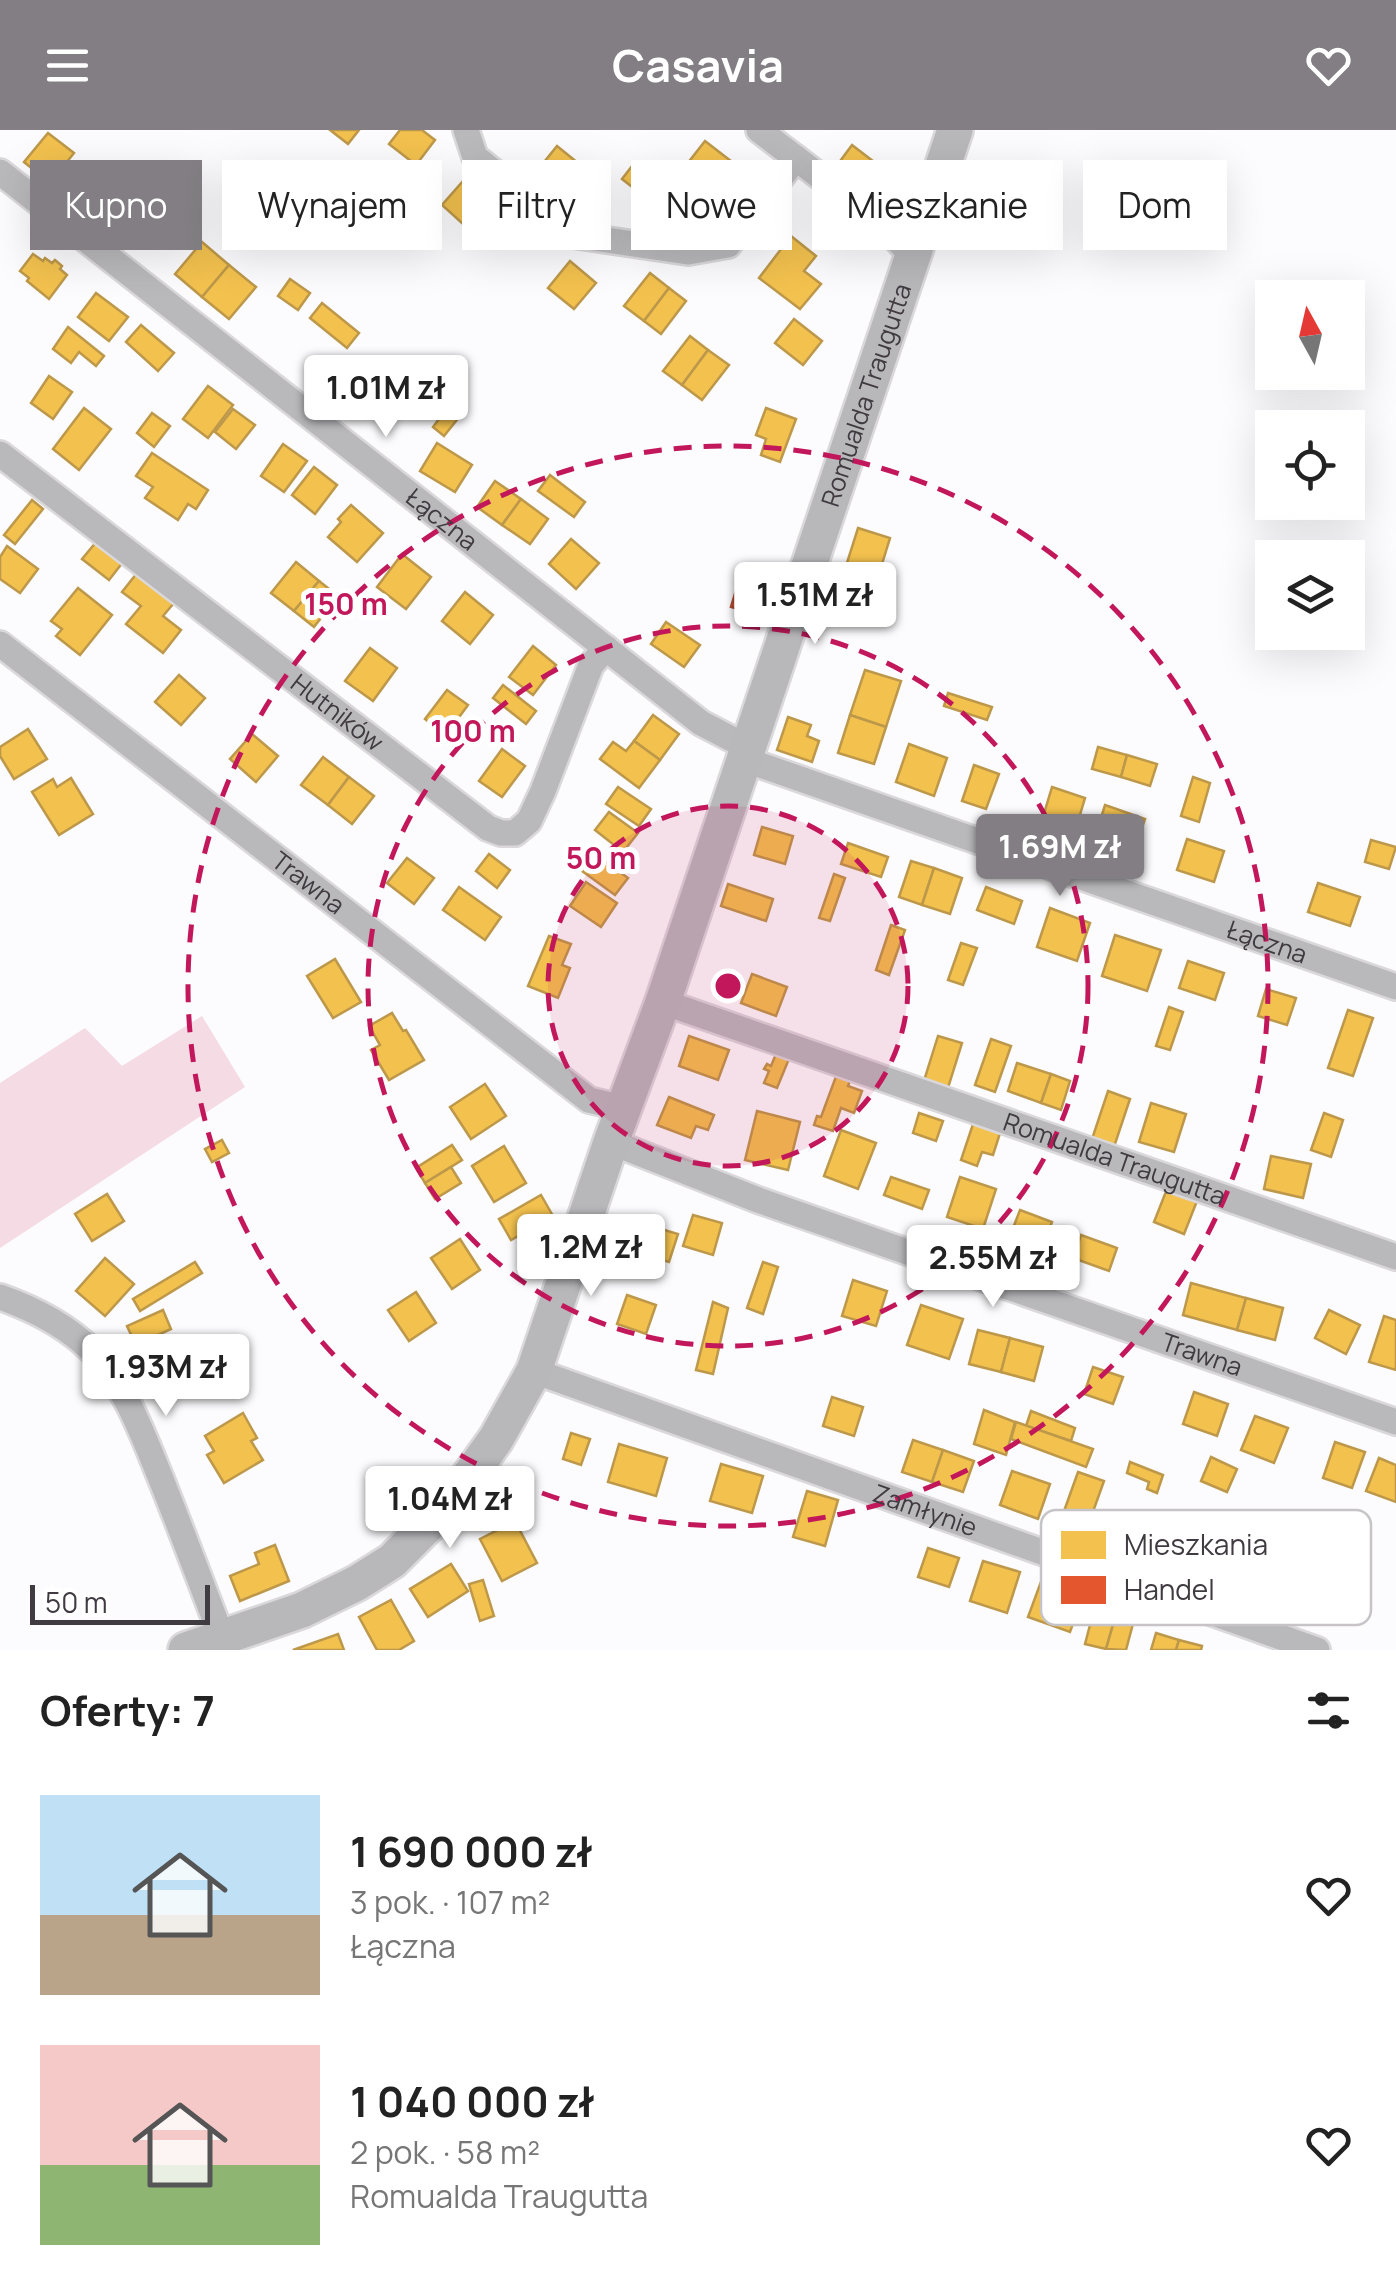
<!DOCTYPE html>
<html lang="pl">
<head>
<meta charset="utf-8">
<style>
  :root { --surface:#fff; --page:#f2f2f2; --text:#222; --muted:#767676; --accent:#827e83 }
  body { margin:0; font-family:Manrope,sans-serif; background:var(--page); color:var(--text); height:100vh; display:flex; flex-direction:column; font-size:38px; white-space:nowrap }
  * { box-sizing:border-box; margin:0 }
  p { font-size:32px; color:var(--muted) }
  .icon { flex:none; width:55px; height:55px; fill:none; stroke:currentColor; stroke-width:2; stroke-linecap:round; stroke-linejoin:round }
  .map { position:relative; height:1520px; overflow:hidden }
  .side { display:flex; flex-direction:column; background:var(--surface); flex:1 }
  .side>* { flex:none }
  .top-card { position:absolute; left:30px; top:30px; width:1338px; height:90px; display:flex; gap:20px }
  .needle { width:65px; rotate:352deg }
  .controls { position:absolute; left:1255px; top:150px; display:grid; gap:20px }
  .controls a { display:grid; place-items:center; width:110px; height:110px; border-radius:0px; background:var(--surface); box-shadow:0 10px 40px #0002; font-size:50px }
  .scale { position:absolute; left:30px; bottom:25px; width:180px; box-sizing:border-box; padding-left:10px; border:5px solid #403a41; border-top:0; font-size:28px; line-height:35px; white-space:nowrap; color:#403a41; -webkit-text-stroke:8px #fff; paint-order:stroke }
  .price { position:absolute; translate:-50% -85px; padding:0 22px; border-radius:10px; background:#fff; color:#222; font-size:32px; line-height:65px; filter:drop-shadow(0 2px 5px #0008) }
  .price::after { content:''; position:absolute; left:50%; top:60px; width:30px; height:22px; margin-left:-15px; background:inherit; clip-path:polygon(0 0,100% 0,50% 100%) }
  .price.selected { background:var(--accent); color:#fff }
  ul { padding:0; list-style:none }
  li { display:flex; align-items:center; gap:30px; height:250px; padding:0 40px }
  li span { display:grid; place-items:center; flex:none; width:280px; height:200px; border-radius:0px; color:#555 }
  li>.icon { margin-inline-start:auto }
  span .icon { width:120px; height:120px; fill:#fffc; stroke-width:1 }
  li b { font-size:42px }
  h2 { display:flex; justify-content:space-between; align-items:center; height:120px; padding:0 40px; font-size:42px }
  .tag { padding:0 35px; border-radius:0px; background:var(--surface); box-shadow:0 10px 40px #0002; font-size:35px; line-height:90px }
  .tag.selected { background:var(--accent); color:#fff }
  header { display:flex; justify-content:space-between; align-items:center; height:130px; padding:0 40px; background:var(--accent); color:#fff; font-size:45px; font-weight:700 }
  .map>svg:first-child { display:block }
  .green { fill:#f5dbe3 }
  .homes { fill:#f2c14e; stroke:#bd984a; stroke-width:2.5 }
  .shops { fill:#e4572e; stroke:#b34e34; stroke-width:2.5 }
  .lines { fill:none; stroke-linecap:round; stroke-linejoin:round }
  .street-casing { stroke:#dad8db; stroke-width:30 }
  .secondary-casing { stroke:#dad8db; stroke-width:40 }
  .street { stroke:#b9b8bb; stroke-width:25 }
  .secondary { stroke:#b8b7ba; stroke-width:35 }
  .ring { fill:none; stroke:#c2185b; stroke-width:5; stroke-dasharray:18 12 }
  .labels { text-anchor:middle; stroke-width:10; stroke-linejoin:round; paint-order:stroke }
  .street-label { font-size:25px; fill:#403a41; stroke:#fff }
  .key { fill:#fff; stroke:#c6c4c6; stroke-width:2.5 }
  .key-label { font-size:28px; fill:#403a41 }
  .centre { fill:#c2185b; stroke:#fff; stroke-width:5 }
  .ring-label { font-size:30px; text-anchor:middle; font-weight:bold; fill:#c2185b; stroke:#fff; stroke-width:10; stroke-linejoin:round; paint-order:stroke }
</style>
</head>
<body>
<header><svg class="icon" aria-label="menu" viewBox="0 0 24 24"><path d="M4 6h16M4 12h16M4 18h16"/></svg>Casavia<svg class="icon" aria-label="heart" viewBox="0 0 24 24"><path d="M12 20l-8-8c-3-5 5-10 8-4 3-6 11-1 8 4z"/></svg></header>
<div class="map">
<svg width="1396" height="1520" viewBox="0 0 1396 1520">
  <rect width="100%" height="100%" fill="#fcfbfd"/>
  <polygon class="green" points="202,886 245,957 0,1118 0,953 85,898 122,936"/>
  <g class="homes">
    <polygon points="330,0 359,0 348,14"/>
    <polygon points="400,0 422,0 435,10 416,35 389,14"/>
    <polygon points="48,3 74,23 50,53 24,32"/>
    <polygon points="705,11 736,35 717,58 687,34"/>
    <polygon points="852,15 882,38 865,60 835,38"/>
    <polygon points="557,16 584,38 562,64 536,42"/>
    <polygon points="632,36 660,59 650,71 622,49"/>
    <polygon points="463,51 496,80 474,104 442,75"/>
    <polygon points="129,55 160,80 136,109 105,83"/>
    <polygon points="791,106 816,126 804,141 821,154 800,179 759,148"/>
    <polygon points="202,112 229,135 202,167 175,144"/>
    <polygon points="33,124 43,131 45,128 52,133 55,130 62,136 60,139 67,145 49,169 27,151 29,148 20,141"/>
    <polygon points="570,131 596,153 574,179 548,158"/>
    <polygon points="229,135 256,157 229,189 202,167"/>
    <polygon points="650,143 669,158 644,191 624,176"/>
    <polygon points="290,149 310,163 298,180 278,166"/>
    <polygon points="669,158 686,171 661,204 644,191"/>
    <polygon points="96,163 128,187 109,211 78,187"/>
    <polygon points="322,173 359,203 347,218 310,188"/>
    <polygon points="794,189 822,211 803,235 775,213"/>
    <polygon points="141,195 174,223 158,241 126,212"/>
    <polygon points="68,197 104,226 96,236 79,222 71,233 53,219"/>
    <polygon points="690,206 708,220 682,255 663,241"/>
    <polygon points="708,220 729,235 702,270 682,255"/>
    <polygon points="49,246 72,262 53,289 31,273"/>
    <polygon points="208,256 233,275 208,308 183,289"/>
    <polygon points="439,262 464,281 444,306 433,297 444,282 431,272"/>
    <polygon points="84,278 111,299 79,340 53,319"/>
    <polygon points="766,278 796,289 780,332 761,325 766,309 756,305"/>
    <polygon points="233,279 255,295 236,319 215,302"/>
    <polygon points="152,283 170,296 154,317 137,303"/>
    <polygon points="437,313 472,335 455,362 420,341"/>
    <polygon points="283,314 307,331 284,362 261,346"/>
    <polygon points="152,323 208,360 196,379 188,374 178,390 145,368 153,357 136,346"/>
    <polygon points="314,337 337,355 315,384 292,365"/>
    <polygon points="550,345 585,372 574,387 538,361"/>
    <polygon points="495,351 521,369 502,395 477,377"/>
    <polygon points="521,369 548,389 530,414 502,395"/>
    <polygon points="32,370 43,379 15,414 4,405"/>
    <polygon points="351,375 383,403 357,432 328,407 341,392 338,389"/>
    <polygon points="858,398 890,408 878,447 846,436"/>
    <polygon points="571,409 599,433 576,459 549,434"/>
    <polygon points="97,411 123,432 109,450 82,429"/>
    <polygon points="7,416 38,439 20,463 0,449 0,427"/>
    <polygon points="402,424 431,447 406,479 377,457"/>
    <polygon points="296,432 319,451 294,481 271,463"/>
    <polygon points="137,443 174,473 163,486 181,500 163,523 126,494 141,476 122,462"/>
    <polygon points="319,451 338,466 314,497 294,481"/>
    <polygon points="78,458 112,485 80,525 56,506 62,499 51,491"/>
    <polygon points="465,462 493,485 470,514 442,491"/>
    <polygon points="666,492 700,515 684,537 651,514"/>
    <polygon points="533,516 556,535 533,565 509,547"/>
    <polygon points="370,518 397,538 373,571 345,551"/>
    <polygon points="865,540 901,551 886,597 850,585"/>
    <polygon points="179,545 205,568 181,595 155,572"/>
    <polygon points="503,555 536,581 526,594 493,568"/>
    <polygon points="447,560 468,575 446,605 425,589"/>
    <polygon points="948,563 992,577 987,590 944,576"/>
    <polygon points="653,585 679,604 660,630 634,611"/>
    <polygon points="850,585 886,597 874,634 838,623"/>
    <polygon points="788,587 811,595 807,606 819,611 812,632 777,620"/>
    <polygon points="28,599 47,629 14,649 0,626 0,617"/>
    <polygon points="252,604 278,626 256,652 230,629"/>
    <polygon points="634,611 660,630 639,658 600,629 613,612 626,621"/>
    <polygon points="909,614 947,628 934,666 896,652"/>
    <polygon points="1098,617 1127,625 1121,647 1092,639"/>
    <polygon points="502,619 525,636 502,667 479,651"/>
    <polygon points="1127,625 1157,634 1150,656 1121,647"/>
    <polygon points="323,627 349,647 328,675 301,655"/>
    <polygon points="974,635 999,644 986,679 962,671"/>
    <polygon points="349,647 374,666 352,694 328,675"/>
    <polygon points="1193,647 1210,653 1199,692 1181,686"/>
    <polygon points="71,648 93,684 59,705 32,662 53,649 57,657"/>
    <polygon points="618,657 651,679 639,696 606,674"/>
    <polygon points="1052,657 1085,668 1076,698 1043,687"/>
    <polygon points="1105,675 1145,689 1132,726 1093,713"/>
    <polygon points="609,682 638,703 623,722 595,700"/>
    <polygon points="762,697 793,706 785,734 754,725"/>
    <polygon points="1187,709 1224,721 1214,752 1177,740"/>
    <polygon points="1371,710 1396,717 1389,739 1365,732"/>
    <polygon points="848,713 888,727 881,747 841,734"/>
    <polygon points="489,724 510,740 497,758 476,741"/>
    <polygon points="595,724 628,748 615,765 582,741"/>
    <polygon points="407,728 434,748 414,774 387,753"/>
    <polygon points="911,731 934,738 922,775 899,767"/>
    <polygon points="934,738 962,748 950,784 922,775"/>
    <polygon points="834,744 845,748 830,791 819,788"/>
    <polygon points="586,752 617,773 601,797 570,776"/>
    <polygon points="1318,753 1360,767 1350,796 1308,782"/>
    <polygon points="728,754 773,769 766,791 721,776"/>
    <polygon points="459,757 501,787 485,810 443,780"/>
    <polygon points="986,757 1022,771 1014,794 977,780"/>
    <polygon points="1050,778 1090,793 1077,831 1037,817"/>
    <polygon points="891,795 905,800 889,845 876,840"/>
    <polygon points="1115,805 1161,820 1147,861 1102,846"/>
    <polygon points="549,806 571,814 562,835 570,838 558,868 528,856"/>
    <polygon points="961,813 977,818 963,855 948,850"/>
    <polygon points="335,829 361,872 333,888 307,846"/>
    <polygon points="1188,831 1224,843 1215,870 1179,858"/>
    <polygon points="752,844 787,857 776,886 741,873"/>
    <polygon points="1266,859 1296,868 1287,895 1258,886"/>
    <polygon points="1169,877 1183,882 1170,920 1156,916"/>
    <polygon points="1348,880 1373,888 1353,946 1328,938"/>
    <polygon points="392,883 403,901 406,900 424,930 389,950 371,920 380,915 369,896"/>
    <polygon points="689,906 729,920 718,950 679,936"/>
    <polygon points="938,906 962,913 947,961 923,954"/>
    <polygon points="991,909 1011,916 995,962 975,955"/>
    <polygon points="778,919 791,924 777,958 764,953 769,941 764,939 767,934 771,936"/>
    <polygon points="1017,933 1051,944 1041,973 1008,961"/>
    <polygon points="838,941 852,946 848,956 862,961 854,983 841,978 833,1001 814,995 817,986 821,987"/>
    <polygon points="1051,944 1070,951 1061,980 1041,973"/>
    <polygon points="485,954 506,986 471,1009 450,977"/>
    <polygon points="1108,961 1130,969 1113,1020 1091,1012"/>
    <polygon points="669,967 714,985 708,1000 696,996 691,1008 657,995"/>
    <polygon points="1151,973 1186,984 1174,1022 1139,1012"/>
    <polygon points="757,981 800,992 788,1040 745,1030"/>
    <polygon points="919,983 943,991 936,1011 913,1003"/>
    <polygon points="1324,983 1343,990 1331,1027 1311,1020"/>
    <polygon points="975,988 1002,997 993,1025 982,1022 977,1036 961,1030"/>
    <polygon points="841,1000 876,1013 858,1059 824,1046"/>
    <polygon points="222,1010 229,1023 212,1032 205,1019"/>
    <polygon points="452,1015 462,1030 425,1053 416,1038"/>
    <polygon points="504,1016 526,1053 494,1072 472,1036"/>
    <polygon points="1271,1026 1311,1034 1303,1068 1264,1059"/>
    <polygon points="451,1037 461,1053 435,1069 425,1053"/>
    <polygon points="891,1047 929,1060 922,1079 884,1065"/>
    <polygon points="960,1047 996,1059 983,1099 947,1087"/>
    <polygon points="1167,1059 1197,1071 1184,1104 1154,1092"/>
    <polygon points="107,1064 124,1091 92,1111 75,1084"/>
    <polygon points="541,1065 553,1086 511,1110 499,1089"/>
    <polygon points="1020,1080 1052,1092 1041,1123 1008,1111"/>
    <polygon points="693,1085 722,1093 713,1125 683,1116"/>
    <polygon points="648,1095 678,1104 669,1132 640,1123"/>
    <polygon points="1081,1105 1117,1118 1109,1141 1073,1128"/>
    <polygon points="460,1109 480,1140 452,1159 431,1128"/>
    <polygon points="105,1128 134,1154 105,1186 76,1161"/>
    <polygon points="195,1132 202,1143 140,1181 133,1169"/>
    <polygon points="763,1132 778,1137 763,1184 747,1178"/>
    <polygon points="853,1150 887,1161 876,1196 842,1186"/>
    <polygon points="1191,1153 1246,1168 1237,1200 1183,1185"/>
    <polygon points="416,1162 436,1193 409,1211 388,1180"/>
    <polygon points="627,1165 656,1175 646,1204 617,1194"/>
    <polygon points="1246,1168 1283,1178 1275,1210 1237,1200"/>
    <polygon points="713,1172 728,1178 713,1244 696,1240"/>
    <polygon points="921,1175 963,1189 949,1229 907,1215"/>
    <polygon points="163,1180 171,1199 136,1215 127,1196"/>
    <polygon points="1329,1180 1360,1195 1346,1224 1315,1208"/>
    <polygon points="1384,1186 1396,1190 1396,1240 1369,1232"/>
    <polygon points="978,1200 1010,1208 1001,1242 969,1234"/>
    <polygon points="1010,1208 1043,1217 1034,1251 1001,1242"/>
    <polygon points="178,1227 192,1258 172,1267 158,1237"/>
    <polygon points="1093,1237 1123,1247 1113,1274 1084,1264"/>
    <polygon points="1194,1262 1228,1274 1217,1306 1183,1294"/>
    <polygon points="832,1267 863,1277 854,1306 823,1296"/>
    <polygon points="984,1280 1015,1292 1006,1325 974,1314"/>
    <polygon points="1031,1281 1075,1298 1071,1311 1026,1296"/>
    <polygon points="243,1283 257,1308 251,1311 263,1330 224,1353 207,1325 214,1321 205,1306"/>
    <polygon points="1255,1286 1288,1298 1274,1333 1241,1320"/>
    <polygon points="1016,1292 1093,1319 1086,1337 1011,1309"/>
    <polygon points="571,1303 590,1309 581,1335 563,1329"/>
    <polygon points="913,1310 943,1320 932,1352 902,1342"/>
    <polygon points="1335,1312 1365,1322 1352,1358 1323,1348"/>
    <polygon points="619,1314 667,1328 656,1366 608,1352"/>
    <polygon points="943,1320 974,1331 963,1362 932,1352"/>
    <polygon points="1211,1327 1237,1339 1227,1362 1201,1351"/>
    <polygon points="1379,1328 1396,1335 1396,1372 1366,1361"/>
    <polygon points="1130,1332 1163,1345 1157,1363 1147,1359 1149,1352 1127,1343"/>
    <polygon points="721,1334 763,1346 752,1383 710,1371"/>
    <polygon points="1012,1341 1050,1354 1038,1389 1000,1375"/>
    <polygon points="1078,1342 1104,1351 1085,1404 1059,1395"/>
    <polygon points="807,1361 838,1370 825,1416 793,1407"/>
    <polygon points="515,1391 537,1433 502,1451 480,1409"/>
    <polygon points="275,1415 289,1451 240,1471 230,1446 259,1434 255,1423"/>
    <polygon points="928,1418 959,1428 949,1457 918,1447"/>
    <polygon points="983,1431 1020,1442 1007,1483 970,1471"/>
    <polygon points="451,1434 468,1461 428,1487 410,1459"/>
    <polygon points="1042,1449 1084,1464 1070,1502 1028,1487"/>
    <polygon points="483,1450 494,1486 480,1491 469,1454"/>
    <polygon points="391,1470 414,1511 399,1520 377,1520 359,1487"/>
    <polygon points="1095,1476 1117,1481 1106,1519 1085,1514"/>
    <polygon points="1117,1481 1135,1486 1126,1520 1106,1519"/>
    <polygon points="1156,1503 1179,1510 1176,1520 1151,1520"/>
    <polygon points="338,1504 344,1520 293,1520"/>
    <polygon points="1179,1510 1202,1516 1201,1520 1176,1520"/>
  </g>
  <polygon class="shops" points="738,454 762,462 755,484 731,477"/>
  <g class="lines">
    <g class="street-casing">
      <g id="street">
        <polyline points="466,0 475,27 573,105 688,122 728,115 796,28"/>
        <polyline points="759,0 877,90 913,126"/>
        <path id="s1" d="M0,42L701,593L747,617"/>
        <path id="s2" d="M0,324L488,698L501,703H515L529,691L543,661L591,535L606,518"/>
        <path id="s3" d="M0,514L589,970L623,978"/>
        <path id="s4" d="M743,629L1396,857"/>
        <path id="s5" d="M663,872L1396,1127"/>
        <path id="s6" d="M611,1012L758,1070L1396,1292"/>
        <path d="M0,1167C34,1179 66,1195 92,1221C126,1257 143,1305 161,1349C182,1402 202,1455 222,1508L221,1520"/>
        <path id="s7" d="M534,1241L1317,1520"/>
      </g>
    </g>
    <g class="secondary-casing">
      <g id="secondary">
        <path id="s8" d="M186,1520L302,1480L357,1453L392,1431L450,1373L496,1309L534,1241L611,1012L663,872L955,0"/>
      </g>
    </g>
    <use href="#street" class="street"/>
    <use href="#secondary" class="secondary"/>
  </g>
  <circle cx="728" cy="856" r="180" fill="#c2185b" fill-opacity=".12"/>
  <g class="ring">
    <circle cx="728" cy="856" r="180"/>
    <circle cx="728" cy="856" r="360"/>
    <circle cx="728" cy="856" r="540"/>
  </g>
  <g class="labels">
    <g class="street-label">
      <text dy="9" stroke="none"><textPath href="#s8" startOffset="1495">Romualda Traugutta</textPath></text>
      <text dy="9" stroke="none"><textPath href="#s1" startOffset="562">Łączna</textPath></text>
      <text dy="9" stroke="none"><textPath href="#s2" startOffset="425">Hutników</textPath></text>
      <text dy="9" stroke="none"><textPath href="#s3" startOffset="390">Trawna</textPath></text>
      <text dy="9" stroke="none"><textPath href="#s4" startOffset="555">Łączna</textPath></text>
      <text dy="9" stroke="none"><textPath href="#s5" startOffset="478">Romualda Traugutta</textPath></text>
      <text dy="9" stroke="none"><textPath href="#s6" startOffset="628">Trawna</textPath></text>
      <text dy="9" stroke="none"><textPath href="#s7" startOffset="415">Zamłynie</textPath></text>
    </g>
  </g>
  <rect x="1041" y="1380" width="330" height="115" rx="15" class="key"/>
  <rect x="1061" y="1401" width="45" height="28" fill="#f2c14e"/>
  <rect x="1061" y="1446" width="45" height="28" fill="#e4572e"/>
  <g class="key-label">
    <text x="1124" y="1425">Mieszkania</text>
    <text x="1124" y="1470">Handel</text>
  </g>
  <circle cx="728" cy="856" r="15" class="centre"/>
  <g class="ring-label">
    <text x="346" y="485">150 m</text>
    <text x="473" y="612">100 m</text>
    <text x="601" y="739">50 m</text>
  </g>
</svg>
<div class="controls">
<a><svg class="needle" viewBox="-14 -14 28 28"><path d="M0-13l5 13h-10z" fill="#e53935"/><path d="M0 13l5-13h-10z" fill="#767676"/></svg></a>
<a><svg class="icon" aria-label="locate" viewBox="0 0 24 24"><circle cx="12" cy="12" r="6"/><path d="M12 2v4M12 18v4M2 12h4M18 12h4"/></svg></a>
<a><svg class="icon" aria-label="layers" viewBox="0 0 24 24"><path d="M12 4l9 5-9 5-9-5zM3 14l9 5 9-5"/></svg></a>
</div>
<div class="scale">50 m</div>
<b class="price" style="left:386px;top:310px">1.01M zł</b>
<b class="price" style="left:815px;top:517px">1.51M zł</b>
<b class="price selected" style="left:1060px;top:769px">1.69M zł</b>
<b class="price" style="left:591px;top:1169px">1.2M zł</b>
<b class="price" style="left:993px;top:1180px">2.55M zł</b>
<b class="price" style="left:166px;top:1289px">1.93M zł</b>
<b class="price" style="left:450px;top:1421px">1.04M zł</b>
<div class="top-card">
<a class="tag selected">Kupno</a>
<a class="tag">Wynajem</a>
<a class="tag">Filtry</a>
<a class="tag">Nowe</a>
<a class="tag">Mieszkanie</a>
<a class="tag">Dom</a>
</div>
</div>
<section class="side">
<h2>Oferty: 7<svg class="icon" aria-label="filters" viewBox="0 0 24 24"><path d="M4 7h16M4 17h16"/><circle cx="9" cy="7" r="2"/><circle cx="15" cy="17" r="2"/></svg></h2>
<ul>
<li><span style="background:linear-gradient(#bfe0f5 60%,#b9a48a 0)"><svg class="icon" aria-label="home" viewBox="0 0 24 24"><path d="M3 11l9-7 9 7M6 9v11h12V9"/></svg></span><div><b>1 690 000 zł</b><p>3 pok. · 107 m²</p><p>Łączna</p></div><svg class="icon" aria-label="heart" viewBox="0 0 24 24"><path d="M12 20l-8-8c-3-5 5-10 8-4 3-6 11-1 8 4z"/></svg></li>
<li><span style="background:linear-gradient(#f6c9c9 60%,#8fb573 0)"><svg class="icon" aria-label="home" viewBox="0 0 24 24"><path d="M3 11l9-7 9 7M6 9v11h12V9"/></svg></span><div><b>1 040 000 zł</b><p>2 pok. · 58 m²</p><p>Romualda Traugutta</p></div><svg class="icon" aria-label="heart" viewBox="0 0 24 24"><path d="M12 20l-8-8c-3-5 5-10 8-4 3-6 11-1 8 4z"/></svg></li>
</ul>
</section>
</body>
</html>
